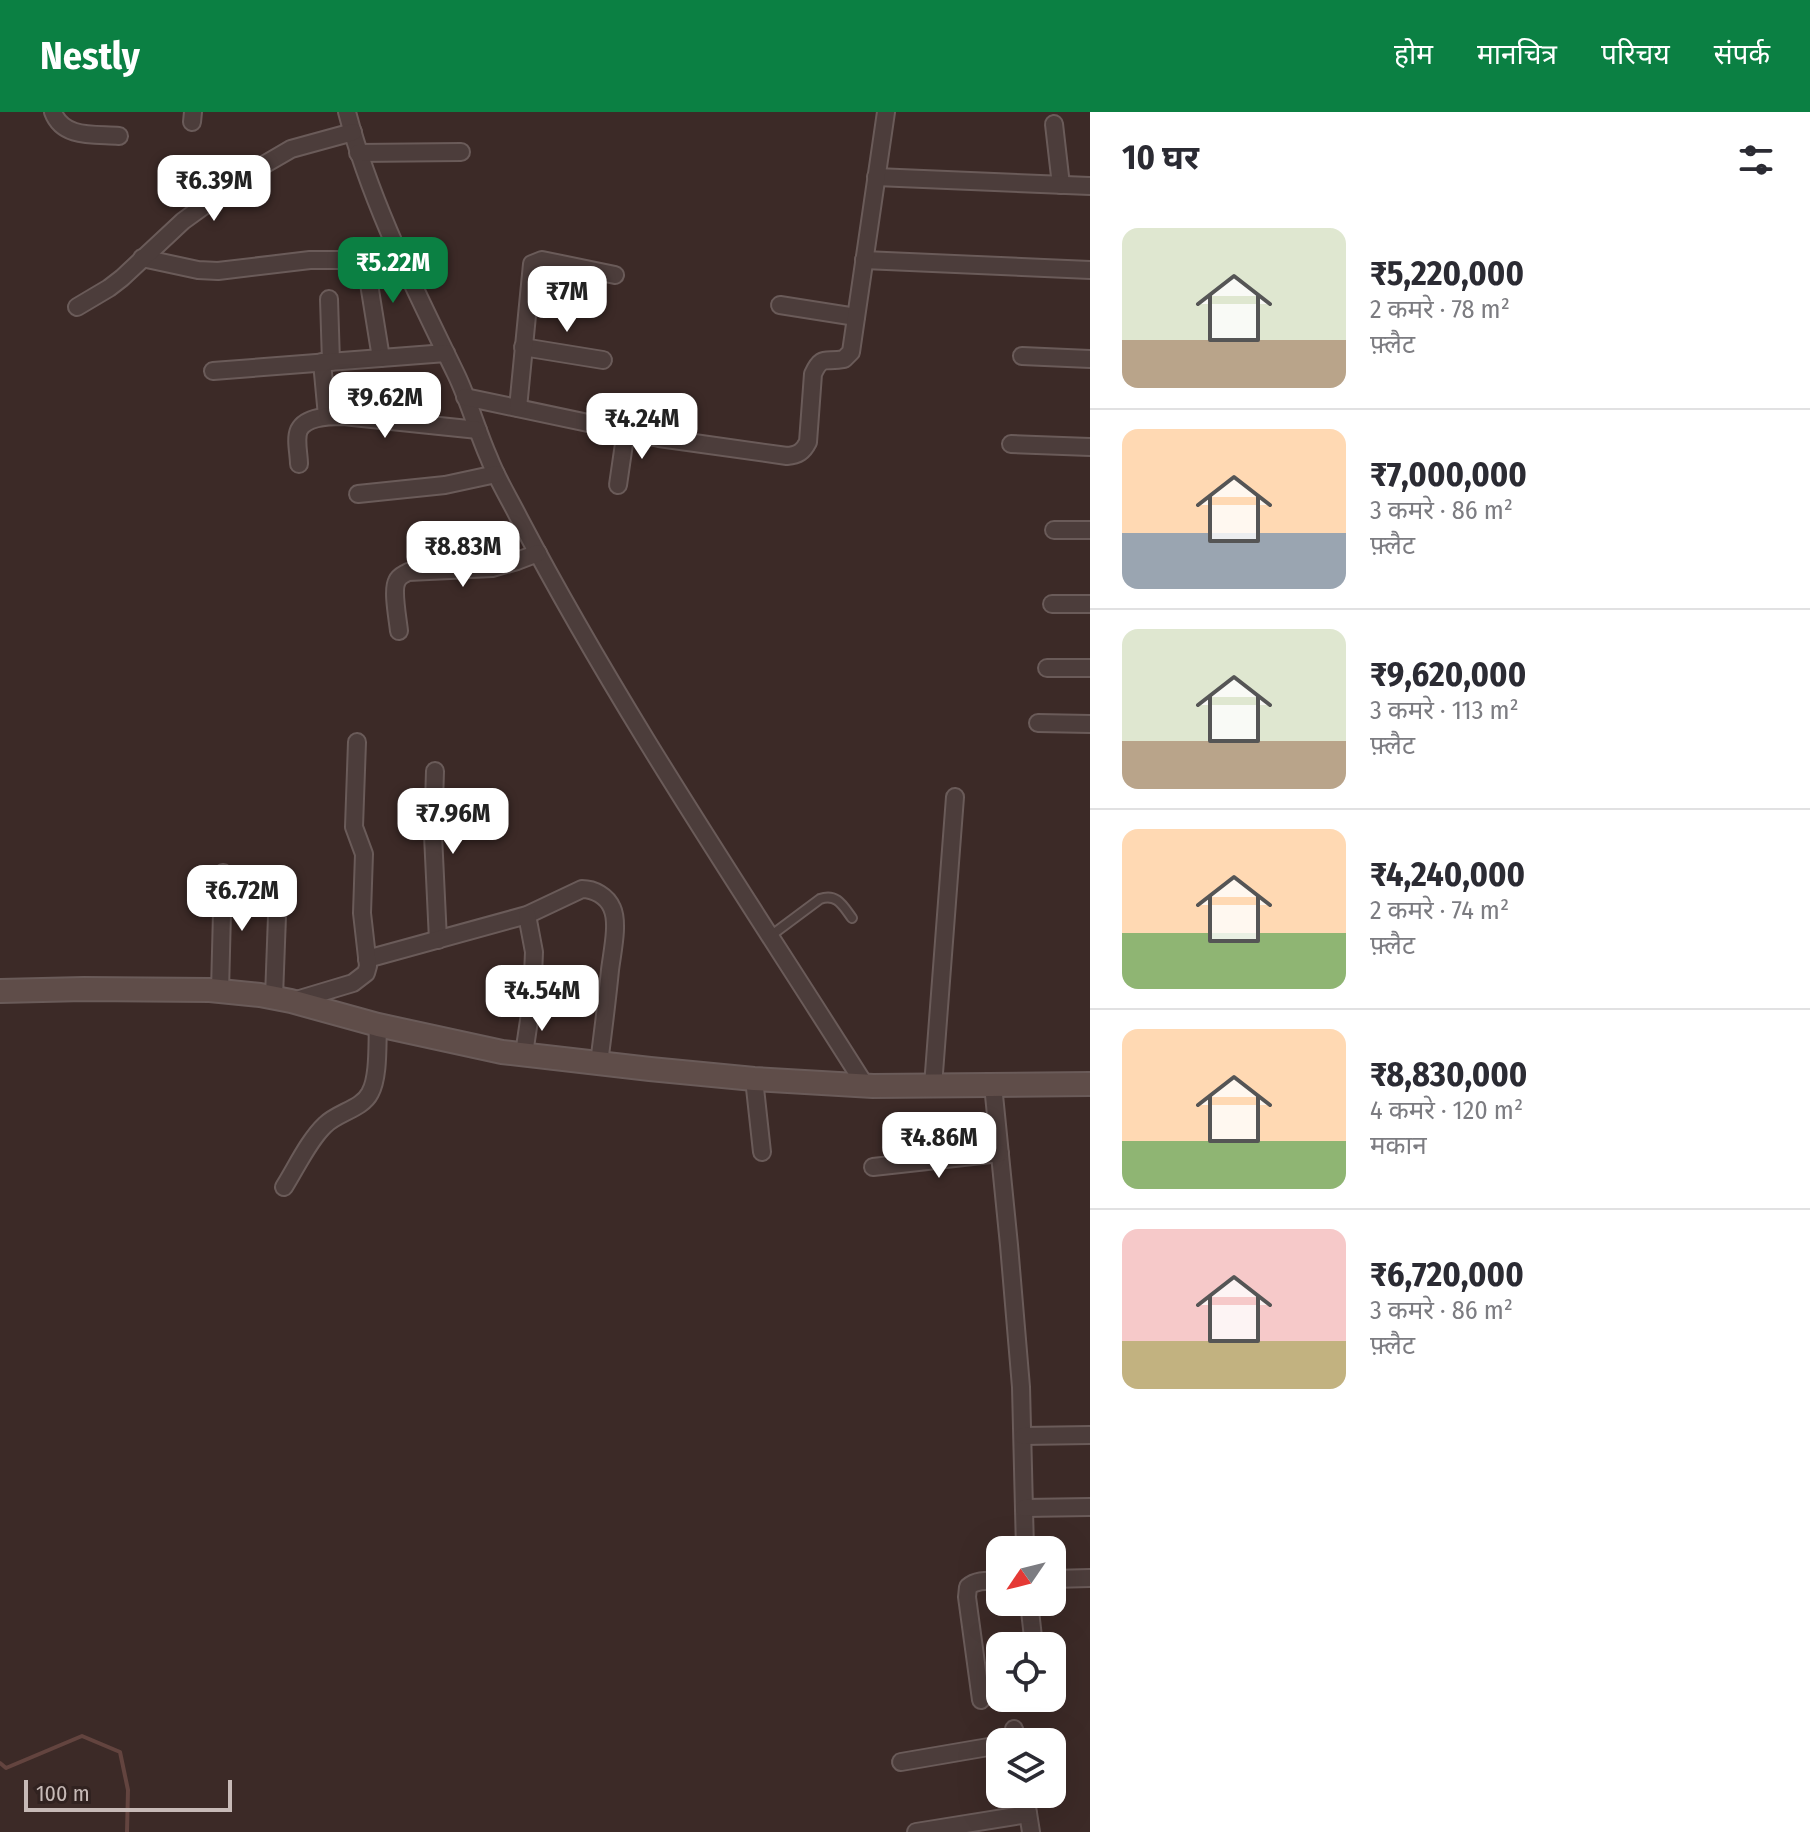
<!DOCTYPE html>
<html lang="hi">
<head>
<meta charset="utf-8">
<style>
  :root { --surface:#fff; --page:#f7f7f7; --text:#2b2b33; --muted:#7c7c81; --line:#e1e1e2; --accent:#0b8043 }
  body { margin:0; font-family:"Fira Sans Condensed","Noto Sans Devanagari",sans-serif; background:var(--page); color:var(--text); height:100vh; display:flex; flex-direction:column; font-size:30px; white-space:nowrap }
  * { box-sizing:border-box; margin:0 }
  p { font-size:26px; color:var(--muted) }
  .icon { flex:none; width:44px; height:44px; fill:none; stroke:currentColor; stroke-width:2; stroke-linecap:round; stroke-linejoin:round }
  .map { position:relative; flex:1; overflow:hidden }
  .sheet { display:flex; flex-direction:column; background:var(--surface); width:720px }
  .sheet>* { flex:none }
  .needle { width:52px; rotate:235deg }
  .controls { position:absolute; left:986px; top:1424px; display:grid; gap:16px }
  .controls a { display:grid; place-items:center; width:80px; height:80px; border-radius:16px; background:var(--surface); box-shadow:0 8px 32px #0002; font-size:40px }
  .scale { position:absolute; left:24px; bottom:20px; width:208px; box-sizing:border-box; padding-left:8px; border:4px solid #c7bab7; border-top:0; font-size:22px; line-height:28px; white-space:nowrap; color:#c7bab7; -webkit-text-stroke:6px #312220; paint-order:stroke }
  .price { position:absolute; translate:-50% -68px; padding:0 18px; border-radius:16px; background:#fff; color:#222; font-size:26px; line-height:52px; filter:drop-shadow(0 2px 4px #0008) }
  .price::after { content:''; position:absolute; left:50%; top:48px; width:24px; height:18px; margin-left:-12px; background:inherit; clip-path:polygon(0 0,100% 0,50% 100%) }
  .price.current { background:var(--accent); color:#fff }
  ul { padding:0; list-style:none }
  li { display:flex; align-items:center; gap:24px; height:200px; padding:0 32px }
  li+li { border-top:2px solid var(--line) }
  li span { display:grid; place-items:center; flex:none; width:224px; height:160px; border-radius:16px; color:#555 }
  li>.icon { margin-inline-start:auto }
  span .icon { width:96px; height:96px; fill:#fffc; stroke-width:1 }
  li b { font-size:34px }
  h2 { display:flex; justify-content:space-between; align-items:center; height:96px; padding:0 32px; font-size:34px }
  header { display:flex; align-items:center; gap:48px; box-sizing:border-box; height:112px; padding:0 40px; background:var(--accent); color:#fff }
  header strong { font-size:38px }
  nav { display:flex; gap:44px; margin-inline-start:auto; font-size:28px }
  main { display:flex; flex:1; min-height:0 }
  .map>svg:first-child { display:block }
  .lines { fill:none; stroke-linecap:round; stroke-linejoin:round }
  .stream { stroke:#63443f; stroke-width:4 }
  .lane-casing { stroke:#6a5b59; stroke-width:12 }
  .street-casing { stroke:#6a5b59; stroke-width:20 }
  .secondary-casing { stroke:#6a5b59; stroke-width:26 }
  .lane { stroke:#4c3d3b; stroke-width:8 }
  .street { stroke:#4c3d3b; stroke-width:16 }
  .secondary { stroke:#5f4d49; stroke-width:22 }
</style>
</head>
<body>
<header>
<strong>Nestly</strong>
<nav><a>होम</a><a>मानचित्र</a><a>परिचय</a><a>संपर्क</a></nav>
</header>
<main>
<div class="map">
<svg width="1090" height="1720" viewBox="0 0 1090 1720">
  <rect width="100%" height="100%" fill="#3c2a27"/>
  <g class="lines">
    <polyline class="stream" points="0,1651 6,1656 82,1624 120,1640 128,1678 127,1720"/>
    <g class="lane-casing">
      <path id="lane" d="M769,825L820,787C837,781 843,794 852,806"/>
    </g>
    <g class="street-casing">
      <g id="street">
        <path d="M53,0C63,27 95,22 119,24"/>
        <path d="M347,0C371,92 415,177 456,262C469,289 477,319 489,346C497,367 509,386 519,406C622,602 747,786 865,973"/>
        <polyline points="192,10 193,0"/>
        <polyline points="1054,12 1061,73"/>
        <polyline points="358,41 461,40"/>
        <polyline points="876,65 1090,74"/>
        <polyline points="142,146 198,158 218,159 310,148 402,148"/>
        <polyline points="365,147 381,246"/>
        <polyline points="864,148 1090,158"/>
        <polyline points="329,187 331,250"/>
        <polyline points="780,193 856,205"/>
        <polyline points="77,195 109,176 122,166 183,109 248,62 291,37 353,20"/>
        <polyline points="523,235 603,248"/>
        <polyline points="1022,244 1090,247"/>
        <polyline points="322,250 327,304"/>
        <polyline points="213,259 446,241"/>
        <path d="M465,285L659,326L787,344C798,343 803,340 808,330L813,262C822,242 826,251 844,247L851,240L886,0"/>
        <polyline points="518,296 532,152 542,148 615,163"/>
        <polyline points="1011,332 1090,335"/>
        <path d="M299,352C299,342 295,327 299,318C306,304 330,304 343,304L478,318"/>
        <polyline points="618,373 626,318"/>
        <polyline points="358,382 445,373 496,362"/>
        <polyline points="1054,418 1090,418"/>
        <polyline points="1052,492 1090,492"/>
        <path d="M399,519C398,508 392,478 397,469C399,464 403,463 408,460L492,456L517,449L538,441"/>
        <polyline points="1047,556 1090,556"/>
        <polyline points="1038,611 1090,612"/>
        <polyline points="435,659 433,723 438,828"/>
        <path d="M367,847L527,803L582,777C594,777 607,784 612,796C619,811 612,841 610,858C607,889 603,920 599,951"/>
        <polyline points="220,879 223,761"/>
        <polyline points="274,885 278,777"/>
        <polyline points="293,889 353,871 366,861 368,854 362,801 364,742 354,715 357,630"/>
        <polyline points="524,942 532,888 534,840 527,803"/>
        <polyline points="754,967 762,1040"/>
        <polyline points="993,973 1009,1133 1021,1275 1025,1438"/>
        <polyline points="933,974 955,685"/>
        <polyline points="873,1055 1000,1041"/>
        <path d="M284,1075C296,1056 309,1028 325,1013C338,1000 362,997 370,981C379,965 377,932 378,913"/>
        <polyline points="1023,1324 1090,1323"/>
        <polyline points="1024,1396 1090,1395"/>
        <polyline points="1052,1467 1090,1466"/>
        <polyline points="1029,1490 1034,1534"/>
        <path d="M981,1588L967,1485L968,1475C977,1467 989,1469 1000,1469"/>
        <polyline points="1014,1617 1017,1630"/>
        <polyline points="901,1650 1000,1633"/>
        <polyline points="1025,1682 1031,1720"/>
        <polyline points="916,1720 1028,1702"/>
      </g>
    </g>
    <g class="secondary-casing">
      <polyline id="secondary" points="0,879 84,877 210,878 260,883 291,889 378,913 502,940 650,957 754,967 873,974 1090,972"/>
    </g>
    <use href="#lane" class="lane"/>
    <use href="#street" class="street"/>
    <use href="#secondary" class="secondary"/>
  </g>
</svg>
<div class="controls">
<a><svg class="needle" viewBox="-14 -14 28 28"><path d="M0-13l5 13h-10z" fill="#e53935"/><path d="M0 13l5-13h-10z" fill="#7c7c81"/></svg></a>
<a><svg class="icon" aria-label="locate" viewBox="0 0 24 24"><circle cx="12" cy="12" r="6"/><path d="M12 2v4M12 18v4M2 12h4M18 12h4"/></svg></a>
<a><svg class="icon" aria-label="layers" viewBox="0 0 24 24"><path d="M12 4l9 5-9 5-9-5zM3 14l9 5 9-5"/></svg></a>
</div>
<div class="scale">100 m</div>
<b class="price" style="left:214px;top:111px">₹6.39M</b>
<b class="price current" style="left:393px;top:193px">₹5.22M</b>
<b class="price" style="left:567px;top:222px">₹7M</b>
<b class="price" style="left:385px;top:328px">₹9.62M</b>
<b class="price" style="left:642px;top:349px">₹4.24M</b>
<b class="price" style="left:463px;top:477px">₹8.83M</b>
<b class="price" style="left:453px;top:744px">₹7.96M</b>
<b class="price" style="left:242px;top:821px">₹6.72M</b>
<b class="price" style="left:542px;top:921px">₹4.54M</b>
<b class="price" style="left:939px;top:1068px">₹4.86M</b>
</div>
<section class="sheet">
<h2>10 घर<svg class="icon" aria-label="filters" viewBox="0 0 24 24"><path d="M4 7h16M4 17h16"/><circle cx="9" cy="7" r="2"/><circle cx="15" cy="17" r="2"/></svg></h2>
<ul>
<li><span style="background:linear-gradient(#dfe7d0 70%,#b9a48a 0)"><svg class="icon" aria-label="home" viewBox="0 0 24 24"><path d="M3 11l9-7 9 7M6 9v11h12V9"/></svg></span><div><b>₹5,220,000</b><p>2 कमरे · 78 m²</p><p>फ़्लैट</p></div></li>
<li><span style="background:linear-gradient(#ffd9b3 65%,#9aa5b1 0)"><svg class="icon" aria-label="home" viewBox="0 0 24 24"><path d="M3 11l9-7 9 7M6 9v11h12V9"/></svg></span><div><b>₹7,000,000</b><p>3 कमरे · 86 m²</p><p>फ़्लैट</p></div></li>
<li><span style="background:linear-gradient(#dfe7d0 70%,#b9a48a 0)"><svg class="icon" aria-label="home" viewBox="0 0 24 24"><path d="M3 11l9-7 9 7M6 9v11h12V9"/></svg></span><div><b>₹9,620,000</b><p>3 कमरे · 113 m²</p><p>फ़्लैट</p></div></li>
<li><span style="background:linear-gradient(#ffd9b3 65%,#8fb573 0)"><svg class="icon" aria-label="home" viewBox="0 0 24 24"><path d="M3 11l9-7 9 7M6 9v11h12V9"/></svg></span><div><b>₹4,240,000</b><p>2 कमरे · 74 m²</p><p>फ़्लैट</p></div></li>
<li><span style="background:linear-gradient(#ffd9b3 70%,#8fb573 0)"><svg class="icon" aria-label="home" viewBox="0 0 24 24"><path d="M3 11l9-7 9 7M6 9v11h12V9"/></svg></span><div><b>₹8,830,000</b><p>4 कमरे · 120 m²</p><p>मकान</p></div></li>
<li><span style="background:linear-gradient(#f6c9c9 70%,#c2b280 0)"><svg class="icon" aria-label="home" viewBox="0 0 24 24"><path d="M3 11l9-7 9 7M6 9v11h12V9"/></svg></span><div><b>₹6,720,000</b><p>3 कमरे · 86 m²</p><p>फ़्लैट</p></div></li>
</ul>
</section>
</main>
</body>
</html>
